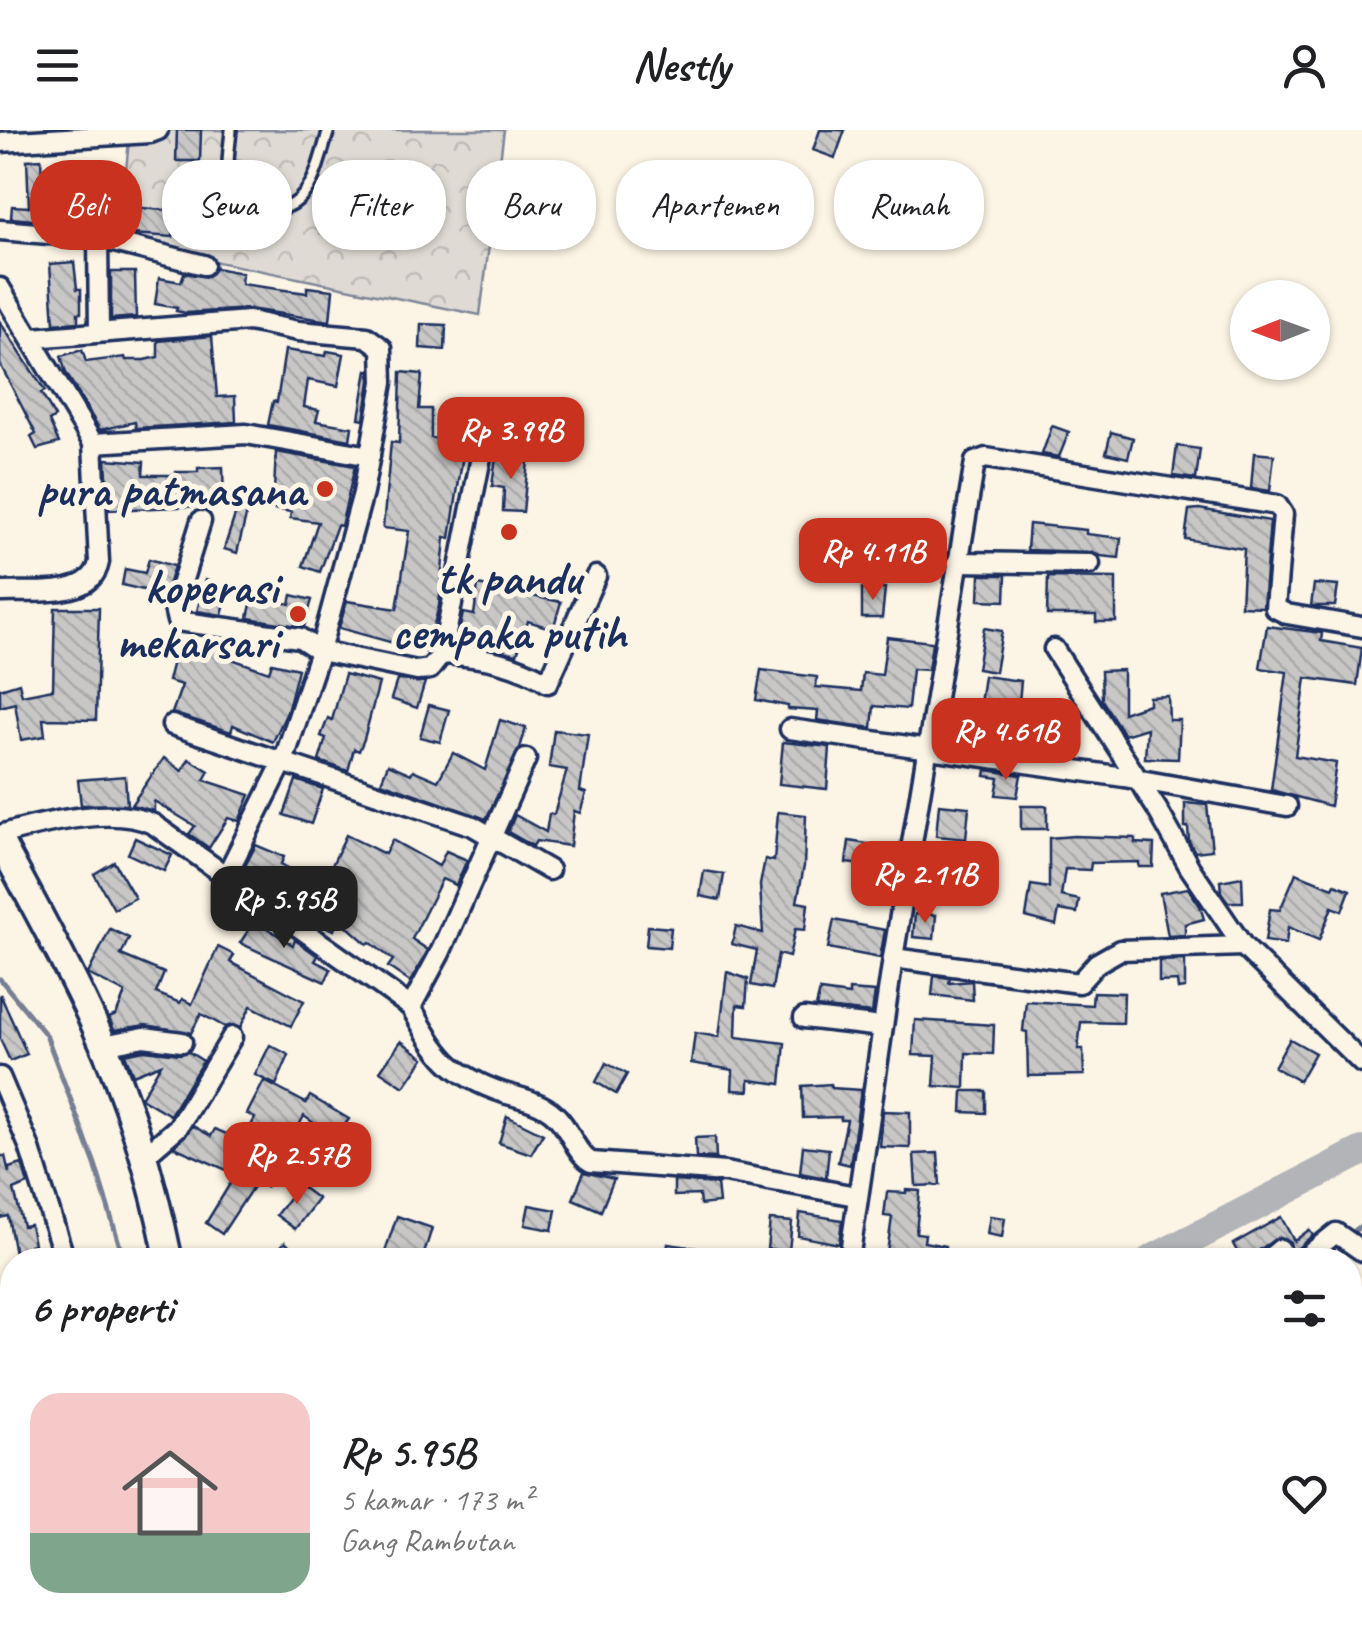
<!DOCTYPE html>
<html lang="id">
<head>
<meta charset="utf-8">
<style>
  :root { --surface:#fff; --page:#f2f2f2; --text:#202124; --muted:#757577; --line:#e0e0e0; --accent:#c8321e }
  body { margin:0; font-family:Caveat,sans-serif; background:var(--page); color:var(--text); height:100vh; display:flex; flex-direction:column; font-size:38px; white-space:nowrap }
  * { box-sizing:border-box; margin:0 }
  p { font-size:32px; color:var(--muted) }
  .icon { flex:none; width:55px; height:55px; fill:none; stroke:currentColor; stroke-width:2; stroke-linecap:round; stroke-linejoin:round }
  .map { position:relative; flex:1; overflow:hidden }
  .side { position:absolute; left:0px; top:1118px; width:1362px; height:392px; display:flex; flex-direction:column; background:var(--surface); border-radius:40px 40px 0 0; box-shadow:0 2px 8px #0004 }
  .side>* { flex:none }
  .guide { position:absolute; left:30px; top:30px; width:1302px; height:90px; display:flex; gap:20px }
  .needle { width:65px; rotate:269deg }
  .tools { position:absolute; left:1230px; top:150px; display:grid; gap:20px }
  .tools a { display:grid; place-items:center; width:100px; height:100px; border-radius:50%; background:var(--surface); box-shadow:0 2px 8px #0004; font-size:50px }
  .price { position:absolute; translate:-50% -85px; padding:0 22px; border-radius:20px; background:var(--accent); color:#fff; font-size:32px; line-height:65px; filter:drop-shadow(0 2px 5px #0008) }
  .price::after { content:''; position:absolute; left:50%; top:60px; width:30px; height:22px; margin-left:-15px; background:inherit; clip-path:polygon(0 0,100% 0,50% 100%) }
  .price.selected { background:#222; color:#fff }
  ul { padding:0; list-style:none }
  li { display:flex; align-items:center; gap:30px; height:250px; padding:0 30px }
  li+li { border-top:2px solid var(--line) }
  li span { display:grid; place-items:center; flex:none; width:280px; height:200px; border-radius:30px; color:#555 }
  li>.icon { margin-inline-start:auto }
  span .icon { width:120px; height:120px; fill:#fffc; stroke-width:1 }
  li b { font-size:42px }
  h2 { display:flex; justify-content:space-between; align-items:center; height:120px; padding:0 30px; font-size:42px }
  .tag { padding:0 35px; border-radius:40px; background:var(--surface); box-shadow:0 2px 8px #0004; font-size:35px; line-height:90px }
  .tag.selected { background:var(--accent); color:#fff }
  header { display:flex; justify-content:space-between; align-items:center; height:130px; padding:0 30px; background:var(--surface); font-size:45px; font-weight:800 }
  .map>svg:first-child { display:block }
  .forest { fill:url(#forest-crowns); stroke:#7d8599; stroke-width:2.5 }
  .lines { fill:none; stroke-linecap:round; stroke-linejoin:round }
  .stream { stroke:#767f94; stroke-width:5 }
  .river { stroke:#b2b4b8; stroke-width:30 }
  .building { fill:url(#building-back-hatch); stroke:#1b2f5e; stroke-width:2.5 }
  .lane-casing { stroke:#1b2f5e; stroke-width:16 }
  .street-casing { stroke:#1b2f5e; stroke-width:25 }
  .secondary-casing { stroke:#1b2f5e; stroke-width:32 }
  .lane { stroke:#fcf5e5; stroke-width:9 }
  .street { stroke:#fcf5e5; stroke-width:18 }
  .secondary { stroke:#fcf5e5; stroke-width:25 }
  .poi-dot { fill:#c8321e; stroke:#fcf5e5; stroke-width:4 }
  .labels { text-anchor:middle; stroke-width:10; stroke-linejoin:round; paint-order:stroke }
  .poi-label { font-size:48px; font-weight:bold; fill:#1b2f5e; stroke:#fcf5e5; text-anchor:end }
</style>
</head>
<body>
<header><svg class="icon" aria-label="menu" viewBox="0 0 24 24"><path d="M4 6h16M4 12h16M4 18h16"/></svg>Nestly<svg class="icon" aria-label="person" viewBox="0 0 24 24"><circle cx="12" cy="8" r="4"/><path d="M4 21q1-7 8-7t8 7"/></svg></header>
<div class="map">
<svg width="1362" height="1509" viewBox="0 0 1362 1509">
  <defs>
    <pattern id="forest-crowns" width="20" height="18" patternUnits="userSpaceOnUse" patternTransform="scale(2.5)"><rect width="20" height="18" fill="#dfdbd4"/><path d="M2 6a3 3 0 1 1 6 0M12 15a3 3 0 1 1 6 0" fill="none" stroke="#bfbcb8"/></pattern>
    <pattern id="building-back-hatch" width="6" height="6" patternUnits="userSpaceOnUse" patternTransform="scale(2.5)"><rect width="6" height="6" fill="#c8c7c6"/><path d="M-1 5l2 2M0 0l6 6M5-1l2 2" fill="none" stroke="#ababac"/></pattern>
  </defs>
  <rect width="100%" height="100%" fill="#fcf5e5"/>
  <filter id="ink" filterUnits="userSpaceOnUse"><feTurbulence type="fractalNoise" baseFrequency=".01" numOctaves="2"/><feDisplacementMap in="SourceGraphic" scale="20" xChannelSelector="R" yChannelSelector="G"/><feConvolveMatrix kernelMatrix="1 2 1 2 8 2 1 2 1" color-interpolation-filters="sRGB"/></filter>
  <g filter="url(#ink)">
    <polygon class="forest" points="130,0 504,0 480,185 119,112"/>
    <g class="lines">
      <g class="stream">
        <polyline points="0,849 46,905 95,1034 124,1130"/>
        <polyline points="1317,1130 1362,1095"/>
        <polyline points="195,1509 196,1498"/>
      </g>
      <g class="river">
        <polyline points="1151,1130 1362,1021"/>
        <polyline points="885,1498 886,1509"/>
      </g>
    </g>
    <g class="building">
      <polygon points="177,0 201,0 200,31 176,31"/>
      <polygon points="820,0 845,0 835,28 813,20"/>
      <polygon points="41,29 43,72 87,75 88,55 120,58 119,76 175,81 173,107 133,104 99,96 11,88 12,76 29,77 27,30"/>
      <polygon points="74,132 77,159 81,159 81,183 78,183 78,192 54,194 50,134"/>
      <polygon points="216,138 242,143 241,154 307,163 307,157 333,160 330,191 249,179 186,183 176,181 177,178 155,174 159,148 181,152 184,143 206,147"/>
      <polygon points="111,142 135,142 136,187 111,189"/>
      <polygon points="0,192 45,261 41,263 55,287 49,291 59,313 37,319 31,307 36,304 0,234"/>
      <polygon points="421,194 446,195 445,220 420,218"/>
      <polygon points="212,206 217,267 235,266 236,292 136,298 135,292 100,300 66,243 61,226 82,220 86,232 125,227 126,230 145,230 158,227 158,211"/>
      <polygon points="285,220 326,226 327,221 344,224 338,256 308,250 304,277 319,280 316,291 352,297 350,310 268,295 273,271 277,272"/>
      <polygon points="367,240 370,241 370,251 364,289 359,288"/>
      <polygon points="401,242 422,244 419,279 431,279 431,308 465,312 450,408 445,407 439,476 426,522 339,498 347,471 397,479 409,401 383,398 391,312 399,313"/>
      <polygon points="1052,296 1069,302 1059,327 1042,324"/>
      <polygon points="1111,302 1133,308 1128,328 1106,323"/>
      <polygon points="1177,316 1200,319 1196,349 1173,346"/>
      <polygon points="276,322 355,336 341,396 337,395 320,442 303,436 318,392 290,388 291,382 273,379"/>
      <polygon points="1254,323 1274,325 1270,361 1251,358"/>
      <polygon points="496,326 528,331 523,382 503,381 504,358 492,356"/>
      <polygon points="106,329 144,332 143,345 176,345 176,342 198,342 198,338 223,337 224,375 109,380"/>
      <polygon points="237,379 247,382 237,423 224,419"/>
      <polygon points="1199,379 1270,391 1263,477 1241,476 1244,419 1185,409 1189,380"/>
      <polygon points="1029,394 1086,400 1086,404 1121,408 1119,428 1100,426 1090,422 1027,420"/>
      <polygon points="149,429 174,436 165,465 122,455 125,439 145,443"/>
      <polygon points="980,445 1006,445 1005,471 979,470"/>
      <polygon points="1048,447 1116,448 1116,492 1096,492 1096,485 1047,485"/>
      <polygon points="205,450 229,456 222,485 197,481"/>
      <polygon points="1314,454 1338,456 1335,476 1311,476"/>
      <polygon points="478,455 561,472 553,499 528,491 517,524 457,512 463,483 474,485"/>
      <polygon points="862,458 885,458 882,488 862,488"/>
      <polygon points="253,465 290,474 292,465 312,470 304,497 248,488"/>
      <polygon points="55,478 99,478 96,590 43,589 45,606 21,610 15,573 0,577 0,559 19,553 22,565 53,559"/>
      <polygon points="1267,496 1322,503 1321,511 1362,518 1357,555 1306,548 1295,626 1336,633 1330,676 1271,660 1287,542 1260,538"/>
      <polygon points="984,498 1002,501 995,542 977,539"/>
      <polygon points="887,507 932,512 931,520 928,540 912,539 908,579 874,576 872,598 817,590 818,581 788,579 788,576 756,570 761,540 817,547 816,557 861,561 863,543 882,545"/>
      <polygon points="209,512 225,517 223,526 269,542 272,533 298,539 287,582 273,612 233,595 231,602 172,583 182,555 168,551 176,519 204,526"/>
      <polygon points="1123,540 1123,583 1149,574 1149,567 1168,566 1169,590 1180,590 1178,629 1145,628 1147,598 1124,605 1102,570 1101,541"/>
      <polygon points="345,544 379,553 364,609 359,621 354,619 348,641 319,631 326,608 321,606 328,588 332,590"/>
      <polygon points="984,546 1021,551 1019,572 1039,574 1035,599 1015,596 1012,618 990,615 991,604 976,602"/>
      <polygon points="397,550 425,552 417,578 391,569"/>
      <polygon points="429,575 449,580 440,612 420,607"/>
      <polygon points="500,590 526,598 520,618 486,689 381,652 388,634 411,644 413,640 438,651 453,623 485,640"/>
      <polygon points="554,600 588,604 580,661 586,663 580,683 574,681 570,716 536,711 533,716 508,702 515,685 546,702 549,684 554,684 567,640 549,637"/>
      <polygon points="783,612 830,617 827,659 779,654"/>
      <polygon points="164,628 182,641 189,629 209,641 204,650 250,665 239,691 228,688 209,718 189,704 195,696 154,671 154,681 131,675"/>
      <polygon points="986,640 1021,645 1017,667 996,665 999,648 985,646"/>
      <polygon points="125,646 127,675 81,675 78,650"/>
      <polygon points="296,650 323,659 311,694 284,685"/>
      <polygon points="1185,673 1207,675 1212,720 1195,722 1189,711 1188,697 1185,697"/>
      <polygon points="939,674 969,677 966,709 936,706"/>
      <rect x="1021" y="676" width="26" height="23"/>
      <polygon points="778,682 806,685 804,736 797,772 808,774 805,800 795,799 789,827 778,824 772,859 751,855 757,820 732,814 736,796 763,803 760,755 765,729 774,731"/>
      <polygon points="346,705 385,724 392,710 439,736 446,721 467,730 456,755 442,749 412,809 428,820 410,852 388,837 393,830 370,812 367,814 338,788 334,800 312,791 292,777 292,774 271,762 274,758 242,742 256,715 284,727 281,734 322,757"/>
      <polygon points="1074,706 1135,708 1135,713 1154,714 1153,737 1139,737 1139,732 1091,733 1090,740 1065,739 1061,766 1079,770 1077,783 1059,780 1056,795 1026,787 1031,755 1049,758 1049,708"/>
      <polygon points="135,708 172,725 164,741 128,724"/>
      <polygon points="849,711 898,719 889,774 868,769 874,737 846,733"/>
      <polygon points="114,732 135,768 114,779 94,744"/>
      <polygon points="704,741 724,744 720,770 700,766"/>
      <polygon points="1296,743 1333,758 1335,754 1350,760 1342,781 1332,777 1319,810 1288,797 1286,814 1265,811 1270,779 1280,780"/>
      <polygon points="1242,747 1243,772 1228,772 1221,762 1220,751"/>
      <polygon points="1188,758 1200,776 1204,789 1185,794 1185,805 1168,806 1160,763"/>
      <polygon points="915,784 936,785 934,809 913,807"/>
      <polygon points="255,790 293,815 295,810 318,826 315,831 331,839 325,852 240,813"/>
      <polygon points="834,790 885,800 880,828 828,818"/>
      <polygon points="648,796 671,798 669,818 646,816"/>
      <polygon points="110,799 129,808 121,825 164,843 156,863 180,873 182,869 192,874 218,817 234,825 230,832 304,871 291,896 251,876 240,898 233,895 225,897 201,884 191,903 146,895 114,900 109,888 116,885 125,863 88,844"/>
      <polygon points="1185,830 1185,858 1178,859 1177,851 1159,852 1159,831"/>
      <polygon points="727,842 748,849 746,876 737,875 736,907 785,913 781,954 749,950 749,961 732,960 733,940 691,933 695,903 719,907"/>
      <polygon points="934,846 950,848 949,853 972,851 973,870 932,865"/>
      <polygon points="849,860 875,862 872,883 816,877 820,861 849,865"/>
      <polygon points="1093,862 1124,863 1123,893 1081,892 1078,919 1083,919 1084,945 1028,946 1027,902 1023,901 1026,871 1092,875"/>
      <polygon points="0,864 27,924 10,931 0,909"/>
      <polygon points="915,890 994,895 993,924 966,923 965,958 934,956 936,926 913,925"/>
      <polygon points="1290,909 1315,923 1299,951 1274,937"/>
      <polygon points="401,911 424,928 404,957 380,941"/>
      <polygon points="270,915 289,925 276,955 255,945"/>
      <polygon points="144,920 180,924 189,922 203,931 170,985 141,968 161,934 133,945 125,924"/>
      <polygon points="606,933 627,944 616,964 596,952"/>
      <polygon points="264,951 306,973 310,966 349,989 335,1008 304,986 266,1057 256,1052 222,1104 206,1093 236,1044 174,1017 193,996 211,1006 215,999 243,1011 255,988 247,984"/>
      <polygon points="831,954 831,958 861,960 850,1035 838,1032 847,990 841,990 841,987 803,988 802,956"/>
      <polygon points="963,961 986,961 986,983 962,982"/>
      <polygon points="883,981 910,982 910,1018 880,1017"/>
      <polygon points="507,986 543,1004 531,1024 499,1013"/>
      <polygon points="715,1007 716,1028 696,1027 695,1008"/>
      <polygon points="803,1016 829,1019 826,1048 800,1043"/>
      <polygon points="938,1023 940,1055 916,1056 914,1024"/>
      <polygon points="0,1026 5,1026 9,1043 9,1038 22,1034 28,1054 14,1060 23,1096 30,1095 34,1114 30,1115 32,1130 16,1130 8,1086 0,1088"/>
      <polygon points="584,1042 614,1049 601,1081 573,1069"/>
      <polygon points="674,1051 717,1054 719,1073 700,1075 699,1065 674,1066"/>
      <polygon points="299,1055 318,1069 295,1099 276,1085"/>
      <polygon points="906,1060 920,1061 916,1103 925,1104 924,1112 945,1116 942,1130 886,1130 892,1087 884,1086 887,1062 906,1063"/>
      <polygon points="529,1075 556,1080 552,1100 525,1095"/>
      <polygon points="800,1083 842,1090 839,1114 798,1106"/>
      <polygon points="397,1086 432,1098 422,1130 382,1130"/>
      <polygon points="990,1086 1005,1088 1002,1107 987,1104"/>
      <polygon points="1281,1087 1294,1111 1309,1100 1313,1105 1291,1124 1290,1112 1279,1107 1259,1120 1255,1130 1242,1130 1233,1114"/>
      <polygon points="770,1090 792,1092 789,1121 767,1119"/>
      <polygon points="285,1112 303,1130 268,1130"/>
      <polygon points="668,1114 720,1121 719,1130 666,1130"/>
    </g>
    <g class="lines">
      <g class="lane-casing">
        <path id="lane" d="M231,0C230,15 226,32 229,47C237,80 281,92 303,65C317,49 322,20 329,0"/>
      </g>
      <g class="street-casing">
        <g id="street">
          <polyline points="0,12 150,3 158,0"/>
          <polyline points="0,100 98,108 204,135"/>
          <polyline points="98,108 99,201"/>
          <path d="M0,158L93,313L99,432C92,470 30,460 0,462"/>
          <polyline points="32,208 249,191 298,201 367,207 382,218 383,252 363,363 320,521 283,632 226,746"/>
          <polyline points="93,313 246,304 370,326"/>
          <path d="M201,391L174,478L177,491L300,508L320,521L417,541L430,539L442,524C478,526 517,532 548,553L596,446"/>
          <polyline points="957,432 1090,434"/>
          <polyline points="1054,519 1157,679 1190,738 1243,816 1362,933"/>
          <polyline points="442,524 482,322"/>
          <polyline points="172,595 473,696 549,740"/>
          <polyline points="790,599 1124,647 1287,676"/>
          <path d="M0,705C41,693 113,675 153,694L411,877C438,925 450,945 504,963C521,968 541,972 554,984C570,997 574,1022 591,1032L725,1042L856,1066"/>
          <polyline points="893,828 1079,853 1097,833 1120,820 1243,816"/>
          <polyline points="411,877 440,823 526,629"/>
          <polyline points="804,888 882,897"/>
          <polyline points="103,915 144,907 182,912"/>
          <polyline points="0,947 29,1016 65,1130"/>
          <polyline points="143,1027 178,997 232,907"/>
          <polyline points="849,1130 893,828 975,332 986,328 1277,375 1283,384 1275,478 1287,484 1362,497"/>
          <polyline points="1267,1130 1280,1119"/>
          <polyline points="1302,1130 1336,1103 1362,1121"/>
          <polyline points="0,1198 12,1195"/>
          <polyline points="1350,1268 1362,1234"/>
          <polyline points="0,1309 12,1306"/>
          <polyline points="1350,1363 1362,1363"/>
          <polyline points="0,1401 12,1399"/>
          <polyline points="625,1498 688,1509"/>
          <polyline points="1186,1498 1187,1509"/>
          <polyline points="69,1509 76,1498"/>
          <polyline points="225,1509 246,1498"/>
          <polyline points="853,1509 854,1498"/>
        </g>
      </g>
      <g class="secondary-casing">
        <g id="secondary">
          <path d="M0,711C32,772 67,833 95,896C129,970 153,1050 169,1130"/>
          <polyline points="216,1509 217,1498"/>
        </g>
      </g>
      <use href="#lane" class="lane"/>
      <use href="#street" class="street"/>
      <use href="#secondary" class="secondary"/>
    </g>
  </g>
  <g class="poi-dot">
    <circle cx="325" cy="359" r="10"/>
    <circle cx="509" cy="402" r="10"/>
    <circle cx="298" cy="484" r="10"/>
  </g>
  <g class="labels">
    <g class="poi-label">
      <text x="305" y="376">pura patmasana</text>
      <text x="509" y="464" text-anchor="middle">tk pandu<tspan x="509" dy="55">cempaka putih</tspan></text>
      <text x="278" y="473">koperasi<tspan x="278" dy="55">mekarsari</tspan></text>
    </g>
  </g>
</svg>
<div class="tools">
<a><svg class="needle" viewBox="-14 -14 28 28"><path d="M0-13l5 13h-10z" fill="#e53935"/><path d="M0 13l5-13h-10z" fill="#757577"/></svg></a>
</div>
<b class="price" style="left:511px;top:352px">Rp 3.99B</b>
<b class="price" style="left:873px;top:473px">Rp 4.11B</b>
<b class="price" style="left:1006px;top:653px">Rp 4.61B</b>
<b class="price" style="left:925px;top:796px">Rp 2.11B</b>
<b class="price selected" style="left:284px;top:821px">Rp 5.95B</b>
<b class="price" style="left:297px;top:1077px">Rp 2.57B</b>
<div class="guide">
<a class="tag selected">Beli</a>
<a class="tag">Sewa</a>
<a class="tag">Filter</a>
<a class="tag">Baru</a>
<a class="tag">Apartemen</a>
<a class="tag">Rumah</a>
</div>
<section class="side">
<h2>6 properti<svg class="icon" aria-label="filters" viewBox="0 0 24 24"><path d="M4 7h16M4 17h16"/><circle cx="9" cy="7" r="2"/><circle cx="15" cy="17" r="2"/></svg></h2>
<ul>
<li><span style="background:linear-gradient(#f6c9c9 70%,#7fa58c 0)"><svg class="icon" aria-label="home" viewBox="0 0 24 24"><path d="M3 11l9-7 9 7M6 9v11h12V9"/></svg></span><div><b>Rp 5.95B</b><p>5 kamar · 173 m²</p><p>Gang Rambutan</p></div><svg class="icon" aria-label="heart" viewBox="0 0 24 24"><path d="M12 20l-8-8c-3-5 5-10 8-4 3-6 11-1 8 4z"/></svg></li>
</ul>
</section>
</div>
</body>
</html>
